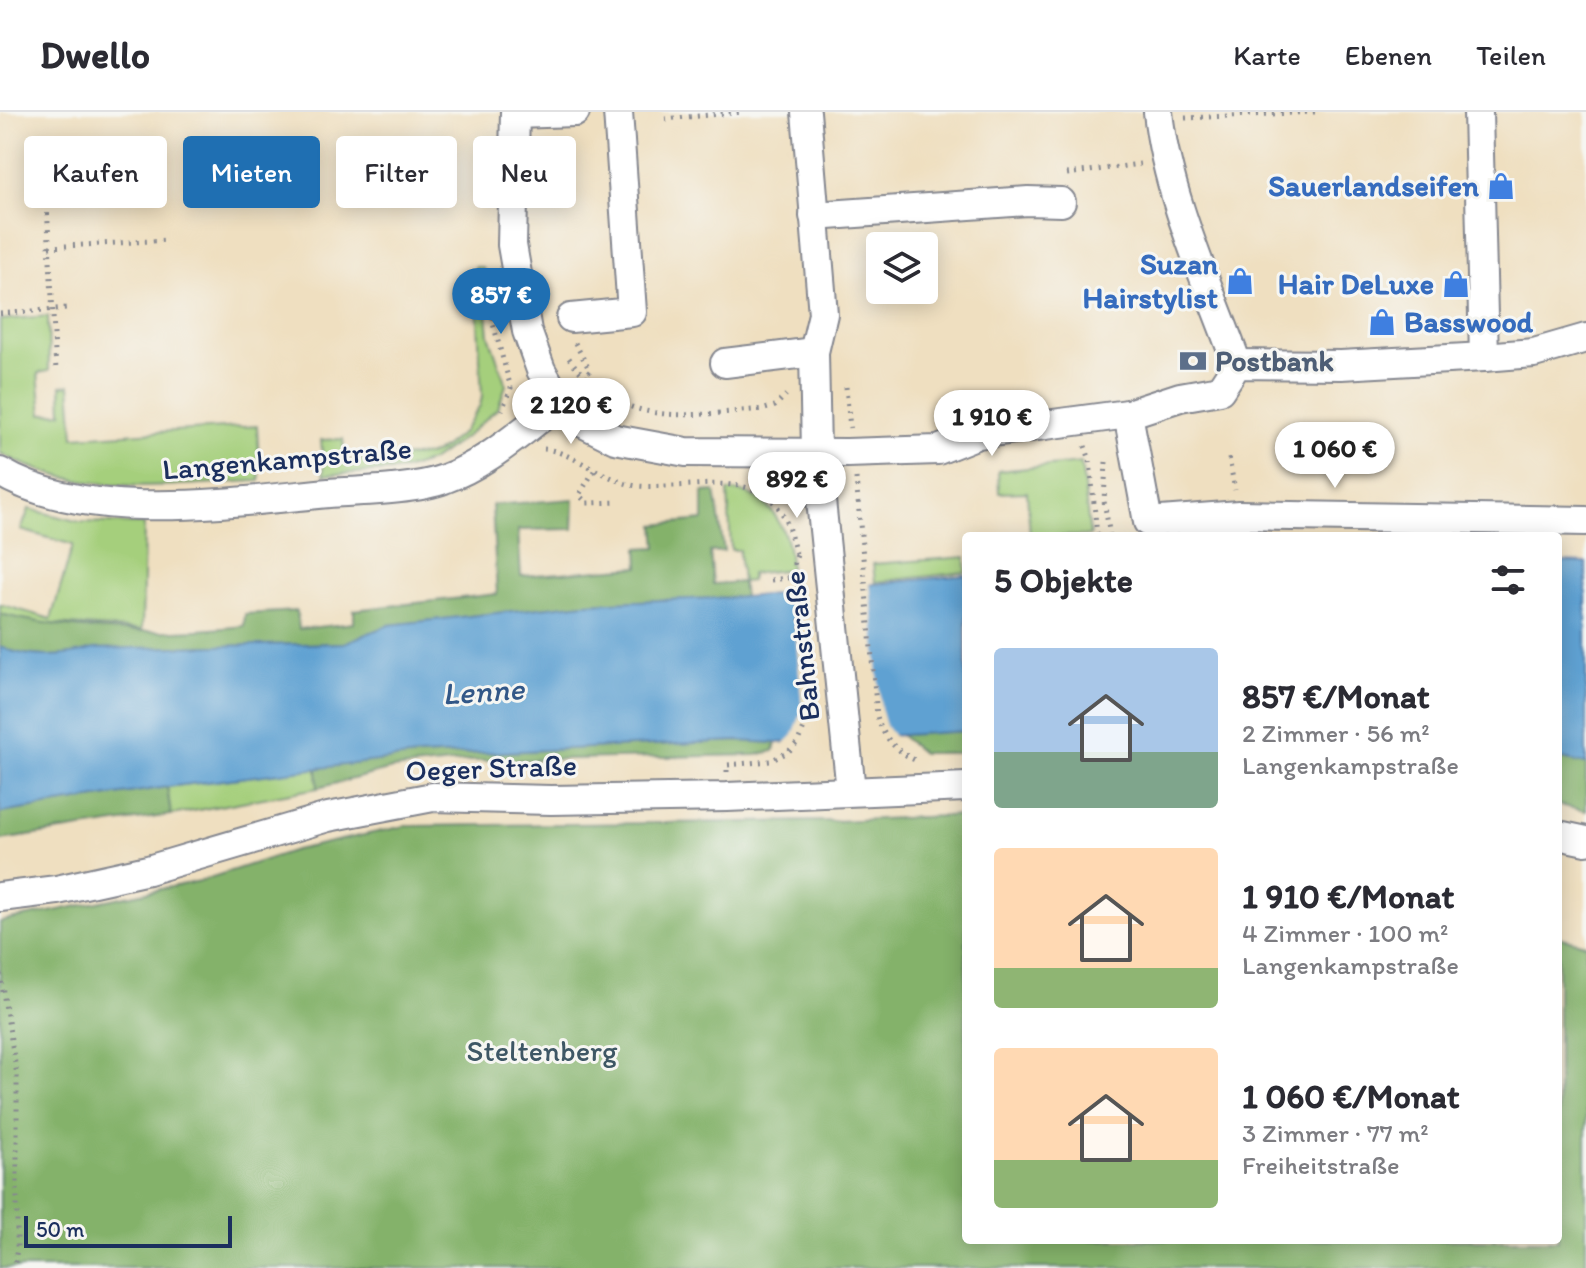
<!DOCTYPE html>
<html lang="de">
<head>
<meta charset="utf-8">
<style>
  :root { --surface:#fff; --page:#f7f7f7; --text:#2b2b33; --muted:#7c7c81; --line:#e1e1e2; --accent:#1f6fb2 }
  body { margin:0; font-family:Itim,sans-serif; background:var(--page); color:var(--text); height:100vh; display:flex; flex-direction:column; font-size:30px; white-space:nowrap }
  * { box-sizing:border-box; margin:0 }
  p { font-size:26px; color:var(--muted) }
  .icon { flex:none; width:44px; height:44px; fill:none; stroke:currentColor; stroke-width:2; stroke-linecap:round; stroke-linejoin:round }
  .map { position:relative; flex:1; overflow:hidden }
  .details { position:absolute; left:962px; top:420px; width:600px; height:712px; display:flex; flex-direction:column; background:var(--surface); border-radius:8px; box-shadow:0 4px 20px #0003 }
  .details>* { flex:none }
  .banner { position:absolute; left:24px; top:24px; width:760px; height:72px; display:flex; gap:16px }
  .buttons { position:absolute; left:866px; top:120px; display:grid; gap:16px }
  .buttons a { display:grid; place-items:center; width:72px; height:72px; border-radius:8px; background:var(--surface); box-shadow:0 4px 20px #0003; font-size:40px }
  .scale { position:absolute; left:24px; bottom:20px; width:208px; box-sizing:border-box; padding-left:8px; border:4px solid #1b2f5e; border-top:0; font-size:22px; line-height:28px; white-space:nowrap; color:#1b2f5e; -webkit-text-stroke:6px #f6f6f2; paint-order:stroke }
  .price { position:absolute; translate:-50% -68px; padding:0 18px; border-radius:28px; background:#fff; color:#222; font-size:26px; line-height:52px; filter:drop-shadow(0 2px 4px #0008) }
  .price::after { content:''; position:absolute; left:50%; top:48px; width:24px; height:18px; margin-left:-12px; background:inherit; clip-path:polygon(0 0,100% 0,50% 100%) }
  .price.selected { background:var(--accent); color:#fff }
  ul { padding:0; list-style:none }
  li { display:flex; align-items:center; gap:24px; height:200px; padding:0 32px }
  li span { display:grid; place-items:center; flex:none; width:224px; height:160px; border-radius:8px; color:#555 }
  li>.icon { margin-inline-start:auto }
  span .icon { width:96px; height:96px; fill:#fffc; stroke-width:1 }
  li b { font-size:34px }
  h2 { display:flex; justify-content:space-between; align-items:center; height:96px; padding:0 32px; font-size:34px }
  .pill { padding:0 28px; border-radius:8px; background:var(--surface); box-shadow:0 4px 20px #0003; font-size:28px; line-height:72px }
  .pill.selected { background:var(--accent); color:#fff }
  header { display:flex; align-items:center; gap:48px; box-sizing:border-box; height:112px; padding:0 40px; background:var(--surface); border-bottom:2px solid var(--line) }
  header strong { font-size:38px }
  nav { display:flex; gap:44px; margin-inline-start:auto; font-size:28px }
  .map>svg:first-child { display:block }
  .green { fill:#a5cf7b; stroke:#607f6c; stroke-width:2 }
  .forest { fill:#84b26b; stroke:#507064; stroke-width:2 }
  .water { fill:#5ea1d2; stroke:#3c6898; stroke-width:2 }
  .pier { fill:#efdfc0 }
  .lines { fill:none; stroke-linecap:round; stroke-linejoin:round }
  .minor-casing { stroke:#85878f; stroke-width:32 }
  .path { stroke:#85878f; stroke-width:5; stroke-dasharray:2 6; stroke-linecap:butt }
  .minor { stroke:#fff; stroke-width:28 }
  .labels { text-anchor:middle; stroke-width:6; stroke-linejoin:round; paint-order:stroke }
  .shop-label { font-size:30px; font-weight:bold; fill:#366cbe; stroke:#f6f6f2; text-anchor:end }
  .service-label { font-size:30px; font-weight:bold; fill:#4e5e75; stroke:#f6f6f2; text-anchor:start }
  .street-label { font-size:30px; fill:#1b2f5e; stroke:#f6f6f2 }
  .park-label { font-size:30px; fill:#3e5765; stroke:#f6f6f2 }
  .water-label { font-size:32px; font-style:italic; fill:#325787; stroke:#f6f6f2 }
</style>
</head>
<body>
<header>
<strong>Dwello</strong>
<nav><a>Karte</a><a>Ebenen</a><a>Teilen</a></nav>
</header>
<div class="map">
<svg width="1586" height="1156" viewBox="0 0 1586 1156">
  <rect width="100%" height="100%" fill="#f6f6f2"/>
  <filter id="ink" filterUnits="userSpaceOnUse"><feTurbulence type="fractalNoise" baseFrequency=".0125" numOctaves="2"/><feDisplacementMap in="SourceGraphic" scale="16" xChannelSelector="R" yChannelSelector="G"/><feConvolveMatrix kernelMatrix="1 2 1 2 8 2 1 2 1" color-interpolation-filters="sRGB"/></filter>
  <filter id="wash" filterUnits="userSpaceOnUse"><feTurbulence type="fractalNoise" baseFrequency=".006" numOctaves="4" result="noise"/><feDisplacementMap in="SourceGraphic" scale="32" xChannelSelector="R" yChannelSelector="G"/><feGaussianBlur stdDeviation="1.8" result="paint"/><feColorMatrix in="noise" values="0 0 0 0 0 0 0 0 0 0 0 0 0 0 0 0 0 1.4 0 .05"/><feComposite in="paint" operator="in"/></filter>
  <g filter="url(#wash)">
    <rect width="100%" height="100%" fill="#efdfc0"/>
    <g class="green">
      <polygon points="475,155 483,155 489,223 506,273 498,296 468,323 431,349 404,358 324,363 321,328 343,327 345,349 428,343 439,339 462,321 480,294 482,284"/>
      <path d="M48,204L49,259L38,261L42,302L62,301L61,274L70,273L74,325L257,314L260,369C168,372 85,387 0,341V208Z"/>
      <polygon points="1081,351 1090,424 1030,424 1027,380 999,381 998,359"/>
      <path d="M728,379C770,378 790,419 790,457L751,462V469L742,470L739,438H731Z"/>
      <polygon points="29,397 80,410 144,412 142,518 39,511 0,502 0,492 51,507 73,433 21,418"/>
      <polygon points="966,445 966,460 875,470 873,452"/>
      <polygon points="317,656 318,676 171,703 167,675"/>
    </g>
    <g class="forest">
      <path d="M715,379L724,439L710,440L713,472L742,470L744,485L585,491L389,513L344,531L94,537C64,546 29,547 0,535V502C79,521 164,523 244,514L245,502L297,499L299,517L354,511V498L497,482L492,393L574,387L573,417L518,418L521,464L639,455L638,436L657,435L655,413L703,408V380Z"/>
      <polygon points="966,619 966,641 922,641 899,622"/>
      <polygon points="738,629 776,631 774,639 756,643 471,649 392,657 318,676 317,656 417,644"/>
      <polygon points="1558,646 1586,652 1586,699 1558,693"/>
      <polygon points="167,675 171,703 0,728 0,701"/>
      <polygon points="966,703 966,1128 1558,1128 1558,825 1586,832 1586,1156 0,1156 0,810 200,769 295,738 405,714 836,709"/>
    </g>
    <g class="water">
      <polygon points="1558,450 1586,451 1586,652 1558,646"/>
      <path d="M966,463V619L776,631L738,629L417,644L167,675L0,701V535C29,547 64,546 94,537L344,531L389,513L585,491L744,485Z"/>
    </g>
    <polygon class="pier" points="870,470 881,596 886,614 896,627 781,635 793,623 802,599 792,477"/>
  </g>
  <g filter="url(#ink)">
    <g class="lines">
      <g class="minor-casing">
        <g id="minor">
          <polyline points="515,0 512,133 527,219 541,258 560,291 581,310 615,327 686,340 847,341 938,338 978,322 1128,302 1180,285 1220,278 1237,252 1341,253 1484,245 1534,241 1586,226"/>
          <polyline points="806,0 823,202 814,240 816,340 851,679"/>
          <path d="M1158,0C1167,84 1208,172 1237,252"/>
          <polyline points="1478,0 1484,245"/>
          <polyline points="515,2 575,0"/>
          <polyline points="814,104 1028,89 1061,90"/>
          <polyline points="571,206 632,200 618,0"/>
          <polyline points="725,251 814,240"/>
          <polyline points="1128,302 1148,410 1239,403 1586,409"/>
          <path d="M0,360C87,412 231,390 329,381C361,379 415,378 444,367C487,352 523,318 560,291"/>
          <polyline points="1558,723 1586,729"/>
          <polyline points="0,785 57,778 148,758 328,705 433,685 551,688 727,685 966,675"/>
        </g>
      </g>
      <g class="path">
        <polyline points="1185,6 1315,0"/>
        <polyline points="665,7 743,0"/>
        <polyline points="1067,62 1140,52"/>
        <polyline points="38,71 47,93 56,259"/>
        <polyline points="49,135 168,128"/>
        <polyline points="495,198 492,208 511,276 502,298"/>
        <polyline points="0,202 66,196"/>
        <polyline points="575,231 590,259 585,265"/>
        <path d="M569,246C623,319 686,303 765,297L775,294L786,283"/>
        <polyline points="846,275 850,316"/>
        <polyline points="1085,334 1090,348 1097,424"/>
        <path d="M544,337C566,338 603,365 628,372C641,376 658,374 671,374C710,373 761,363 783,403C790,416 792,431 797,444"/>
        <polyline points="1229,346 1235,378"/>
        <polyline points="1106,350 1104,389 1110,424"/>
        <polyline points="594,359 579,383 587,391 619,390"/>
        <path d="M856,366L877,604C883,626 897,640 917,649"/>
        <polyline points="771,468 796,465"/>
        <polyline points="727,660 727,653 770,649 788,640 797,631 807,610 806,566 794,451 797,443"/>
        <polyline points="0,862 17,963 17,1136 14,1156"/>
      </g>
      <use href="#minor" class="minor"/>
    </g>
  </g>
  <defs>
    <g id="shop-bare" transform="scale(2.16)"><path d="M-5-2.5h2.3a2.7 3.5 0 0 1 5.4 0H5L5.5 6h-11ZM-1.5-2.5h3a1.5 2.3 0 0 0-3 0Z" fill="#3f7fe0" stroke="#f6f6f2" stroke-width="2.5" paint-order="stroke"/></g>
    <g id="bank-bare" transform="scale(2.16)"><path d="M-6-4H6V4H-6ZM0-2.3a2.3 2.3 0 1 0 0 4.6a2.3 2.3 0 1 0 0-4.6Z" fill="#5c6f8a" stroke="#f6f6f2" stroke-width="2.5" paint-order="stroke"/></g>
  </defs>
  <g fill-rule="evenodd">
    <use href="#shop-bare" x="1501" y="74"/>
    <use href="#shop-bare" x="1240" y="169"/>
    <use href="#shop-bare" x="1456" y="172"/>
    <use href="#shop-bare" x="1382" y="210"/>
    <use href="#bank-bare" x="1193" y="249"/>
  </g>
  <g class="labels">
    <g class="shop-label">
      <text x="1479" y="84">Sauerlandseifen</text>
      <text x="1218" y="162">Suzan<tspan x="1218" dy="34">Hairstylist</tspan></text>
      <text x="1434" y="182">Hair DeLuxe</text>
      <text x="1404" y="220" text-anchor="start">Basswood</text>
    </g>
    <g class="service-label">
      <text x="1215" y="259">Postbank</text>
    </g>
    <g class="street-label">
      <text transform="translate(287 347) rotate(-5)" y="10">Langenkampstraße</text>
      <text transform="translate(802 534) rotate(-96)" y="10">Bahnstraße</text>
      <text transform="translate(491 656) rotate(-2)" y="10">Oeger Straße</text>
    </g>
    <g class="park-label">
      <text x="542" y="949">Steltenberg</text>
    </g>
    <g class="water-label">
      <text transform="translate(483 579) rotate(-4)" y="11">Lenne</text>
    </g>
  </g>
</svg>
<div class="buttons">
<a><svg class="icon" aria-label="layers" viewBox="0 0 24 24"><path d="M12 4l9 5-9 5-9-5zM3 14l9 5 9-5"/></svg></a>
</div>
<div class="scale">50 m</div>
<b class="price selected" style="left:501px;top:224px">857 €</b>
<b class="price" style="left:571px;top:334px">2 120 €</b>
<b class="price" style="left:992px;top:346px">1 910 €</b>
<b class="price" style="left:1335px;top:378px">1 060 €</b>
<b class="price" style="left:797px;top:408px">892 €</b>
<div class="banner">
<a class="pill">Kaufen</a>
<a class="pill selected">Mieten</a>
<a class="pill">Filter</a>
<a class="pill">Neu</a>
</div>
<section class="details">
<h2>5 Objekte<svg class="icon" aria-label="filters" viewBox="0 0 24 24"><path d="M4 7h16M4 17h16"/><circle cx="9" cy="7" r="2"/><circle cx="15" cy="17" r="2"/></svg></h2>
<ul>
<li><span style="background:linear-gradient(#a9c7e8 65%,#7fa58c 0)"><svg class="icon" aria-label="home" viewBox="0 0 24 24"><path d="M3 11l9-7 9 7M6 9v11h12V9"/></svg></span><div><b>857 €/Monat</b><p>2 Zimmer · 56 m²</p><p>Langenkampstraße</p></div></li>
<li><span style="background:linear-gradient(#ffd9b3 75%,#8fb573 0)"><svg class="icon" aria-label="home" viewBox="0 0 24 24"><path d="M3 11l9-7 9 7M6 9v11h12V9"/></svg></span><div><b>1 910 €/Monat</b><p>4 Zimmer · 100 m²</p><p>Langenkampstraße</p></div></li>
<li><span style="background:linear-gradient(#ffd9b3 70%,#8fb573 0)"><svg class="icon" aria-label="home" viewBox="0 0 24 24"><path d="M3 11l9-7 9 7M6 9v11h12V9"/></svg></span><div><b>1 060 €/Monat</b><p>3 Zimmer · 77 m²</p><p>Freiheitstraße</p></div></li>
</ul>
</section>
</div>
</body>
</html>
